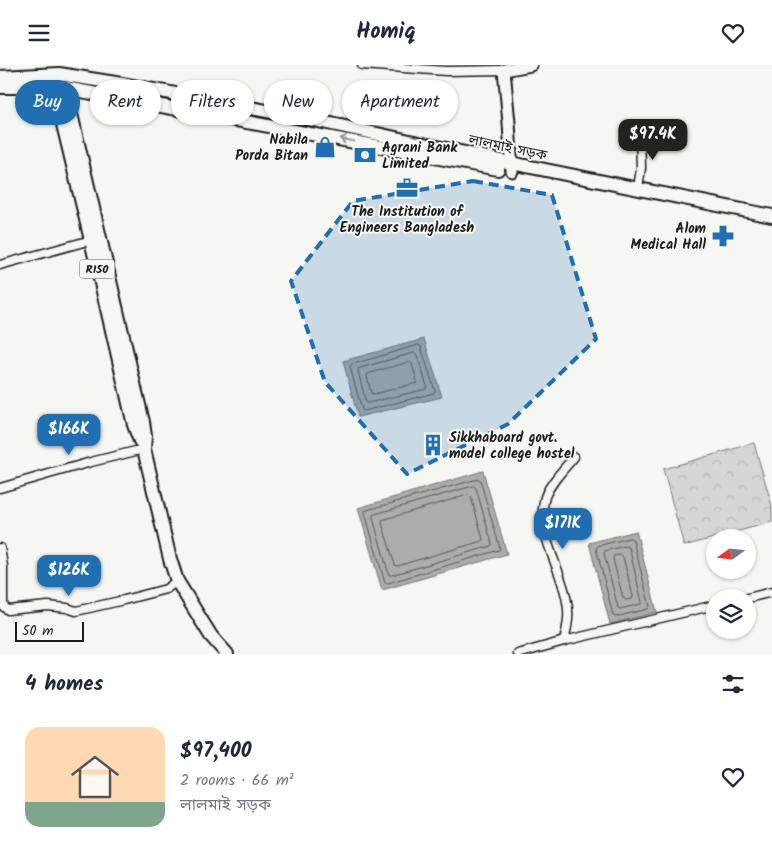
<!DOCTYPE html>
<html lang="en">
<head>
<meta charset="utf-8">
<style>
  :root { --surface:#fff; --page:#f2f2f3; --text:#1f2937; --muted:#747a83; --line:#e0e1e3; --accent:#1f6fb2 }
  body { margin:0; font-family:Kalam,"Noto Sans Bengali",sans-serif; background:var(--page); color:var(--text); height:100vh; display:flex; flex-direction:column; font-size:19px; white-space:nowrap }
  * { box-sizing:border-box; margin:0 }
  p { font-size:16px; color:var(--muted) }
  .icon { flex:none; width:28px; height:28px; fill:none; stroke:currentColor; stroke-width:2; stroke-linecap:round; stroke-linejoin:round }
  .map { position:relative; height:589px; overflow:hidden }
  .sheet { display:flex; flex-direction:column; background:var(--surface); flex:1 }
  .sheet>* { flex:none }
  .hud { position:absolute; left:15px; top:15px; width:500px; height:45px; display:flex; gap:10px }
  .needle { width:32px; rotate:255deg }
  .buttons { position:absolute; left:706px; top:464px; display:grid; gap:10px }
  .buttons a { display:grid; place-items:center; width:50px; height:50px; border-radius:50%; background:var(--surface); box-shadow:0 1px 4px #0004; font-size:25px }
  .scale { position:absolute; left:15px; bottom:12px; width:69px; box-sizing:border-box; padding-left:5px; border:2px solid #1c1c1c; border-top:0; font-size:14px; line-height:18px; white-space:nowrap; color:#1c1c1c; -webkit-text-stroke:4px #f6f6f2; paint-order:stroke }
  .price { position:absolute; translate:-50% -42px; padding:0 11px; border-radius:10px; background:var(--accent); color:#fff; font-size:16px; line-height:32px; filter:drop-shadow(0 1px 2px #0008) }
  .price::after { content:''; position:absolute; left:50%; top:30px; width:15px; height:11px; margin-left:-8px; background:inherit; clip-path:polygon(0 0,100% 0,50% 100%) }
  .price.on { background:#222; color:#fff }
  ul { padding:0; list-style:none }
  li { display:flex; align-items:center; gap:15px; height:125px; padding:0 25px }
  li+li { border-top:1px solid var(--line) }
  li span { display:grid; place-items:center; flex:none; width:140px; height:100px; border-radius:15px; color:#555 }
  li>.icon { margin-inline-start:auto }
  span .icon { width:60px; height:60px; fill:#fffc; stroke-width:1 }
  li b { font-size:21px }
  h2 { display:flex; justify-content:space-between; align-items:center; height:60px; padding:0 25px; font-size:21px }
  .tag { padding:0 18px; border-radius:22px; background:var(--surface); box-shadow:0 1px 4px #0004; font-size:18px; line-height:45px }
  .tag.on { background:var(--accent); color:#fff }
  header { display:flex; justify-content:space-between; align-items:center; height:65px; padding:0 25px; background:var(--surface); font-size:22px; font-weight:600 }
  .map>svg:first-child { display:block }
  .park { fill:url(#park-crowns); stroke:#797977 }
  .water { fill:#acaca9; stroke:#727271 }
  .lines { fill:none; stroke-linecap:round; stroke-linejoin:round }
  .shore { stroke:#565654; stroke-width:1 }
  .street-casing { stroke:#1c1c1c; stroke-width:11 }
  .secondary-casing { stroke:#1c1c1c; stroke-width:15 }
  .primary-casing { stroke:#1c1c1c; stroke-width:16 }
  .street { stroke:#f6f6f2; stroke-width:8 }
  .secondary { stroke:#f6f6f2; stroke-width:11 }
  .primary { stroke:#f6f6f2; stroke-width:12 }
  .oneway { stroke:#949492 }
  .marked { fill:#1f6fb2; fill-opacity:0.2; stroke:#1f6fb2; stroke-width:4; stroke-dasharray:10 6; stroke-linejoin:round }
  .labels { text-anchor:middle; stroke-width:4; stroke-linejoin:round; paint-order:stroke }
  .shield { fill:#f6f6f2; stroke:#5d5d5c; stroke-width:1 }
  .shield-label { font-size:12px; font-weight:bold; fill:#1c1c1c }
  .poi-label { font-size:14px; font-weight:bold; fill:#1c1c1c; stroke:#f6f6f2; text-anchor:end }
  .street-label { font-size:14px; fill:#1c1c1c; stroke:#f6f6f2 }
</style>
</head>
<body>
<header><svg class="icon" aria-label="menu" viewBox="0 0 24 24"><path d="M4 6h16M4 12h16M4 18h16"/></svg>Homiq<svg class="icon" aria-label="heart" viewBox="0 0 24 24"><path d="M12 20l-8-8c-3-5 5-10 8-4 3-6 11-1 8 4z"/></svg></header>
<div class="map">
<svg width="772" height="589" viewBox="0 0 772 589">
  <defs>
    <pattern id="park-crowns" width="20" height="18" patternUnits="userSpaceOnUse" patternTransform="scale(1.25)"><rect width="20" height="18" fill="#d6d6d2"/><path d="M2 6a3 3 0 1 1 6 0M12 15a3 3 0 1 1 6 0" fill="none" stroke="#b7b7b4"/></pattern>
  </defs>
  <rect width="100%" height="100%" fill="#f6f6f2"/>
  <filter id="ink" filterUnits="userSpaceOnUse"><feTurbulence type="fractalNoise" baseFrequency=".02" numOctaves="2"/><feDisplacementMap in="SourceGraphic" scale="10" xChannelSelector="R" yChannelSelector="G"/><feConvolveMatrix kernelMatrix="1 2 1 2 8 2 1 2 1" color-interpolation-filters="sRGB"/></filter>
  <g filter="url(#ink)">
    <polygon class="park" points="754,378 772,441 772,457 684,481 663,404"/>
    <g class="water">
      <polygon points="424,274 442,332 358,352 343,296"/>
      <polygon points="483,406 507,489 382,525 358,443"/>
      <polygon points="636,466 657,547 610,559 589,478"/>
    </g>
    <g class="lines">
      <g class="shore">
        <polygon points="419,280 421,282 435,326 434,328 364,346 362,345 350,302 351,300"/>
        <polygon points="415,288 417,290 427,321 426,324 368,338 366,338 358,306 358,304"/>
        <polygon points="410,297 412,299 417,316 417,318 374,329 371,328 367,311 368,309"/>
        <polygon points="479,414 480,415 500,483 499,485 388,518 385,518 365,448 365,446"/>
        <polygon points="474,421 476,423 492,479 491,481 392,510 389,510 373,453 373,450"/>
        <polygon points="469,430 471,432 483,474 482,476 397,501 395,500 382,458 383,455"/>
        <polygon points="630,473 633,475 650,542 648,544 615,552 613,550 596,483 598,481"/>
        <polygon points="626,481 629,482 642,537 641,539 620,544 618,543 604,488 605,486"/>
        <polygon points="621,490 623,492 633,531 632,534 626,535 623,533 613,494 614,491"/>
      </g>
      <g class="street-casing">
        <g id="street">
          <polyline points="362,0 446,6 504,5"/>
          <polyline points="638,123 641,103 640,67"/>
          <polyline points="0,200 91,175"/>
          <polyline points="0,423 91,397 144,384"/>
          <polyline points="0,483 3,501 3,538 4,542 8,545 48,541 67,543 76,546 124,535 166,524 177,516"/>
          <polyline points="748,533 772,527"/>
          <path d="M564,576C567,563 570,551 567,537C562,504 537,471 544,436C546,422 565,403 574,392"/>
          <polyline points="518,589 564,576 715,540"/>
        </g>
      </g>
      <g class="secondary-casing">
        <polyline id="secondary" points="512,106 509,58 504,5 531,0"/>
      </g>
      <g class="primary-casing">
        <g id="primary">
          <polyline points="0,12 59,9 128,20 304,53 511,98 772,151"/>
          <polyline points="0,22 54,22 65,23 498,104"/>
          <polyline points="54,22 91,175 134,360 140,376"/>
          <polyline points="65,23 143,357 145,371 144,384 170,494 177,516 211,571 227,589"/>
        </g>
      </g>
      <use href="#street" class="street"/>
      <use href="#secondary" class="secondary"/>
      <use href="#primary" class="primary"/>
    </g>
    <defs><path id="oneway-shaft" d="M-6 0H5M1.5-3L5.5 0L1.5 3" fill="none" stroke-width="1.6" stroke-linecap="round" stroke-linejoin="round" transform="scale(1.25)"/></defs>
    <use class="oneway" href="#oneway-shaft" transform="translate(347 75) rotate(-169)"/>
  </g>
  <path class="marked" d="M473,116L552,130L596,274L508,359L407,409L325,317L291,216L353,136Z"/>
  <defs>
    <g id="shop-bare" transform="scale(1.725)"><path d="M-5-2.5h2.3a2.7 3.5 0 0 1 5.4 0H5L5.5 6h-11ZM-1.5-2.5h3a1.5 2.3 0 0 0-3 0Z" fill="#1f6fb2" stroke="#f6f6f2" stroke-width="2.5" paint-order="stroke"/></g>
    <g id="bank-bare" transform="scale(1.725)"><path d="M-6-4H6V4H-6ZM0-2.3a2.3 2.3 0 1 0 0 4.6a2.3 2.3 0 1 0 0-4.6Z" fill="#1f6fb2" stroke="#f6f6f2" stroke-width="2.5" paint-order="stroke"/></g>
    <g id="office-bare" transform="scale(1.725)"><path d="M-6-3h4V-5.5h4V-3h4V5H-6ZM-1-4.5V-3h2v-1.5ZM-6 0V1H6V0Z" fill="#1f6fb2" stroke="#f6f6f2" stroke-width="2.5" paint-order="stroke"/></g>
    <g id="pharmacy-bare" transform="scale(1.725)"><path d="M-2-6h4v4h4v4h-4v4h-4v-4h-4v-4h4Z" fill="#1f6fb2" stroke="#f6f6f2" stroke-width="2.5" paint-order="stroke"/></g>
    <g id="building-bare" transform="scale(1.725)"><path d="M-4-6H4V6H1V3H-1V6H-4ZM-2.5-4.3h1.7v1.8h-1.7ZM.8-4.3h1.7v1.8H.8ZM-2.5-1h1.7V.8h-1.7ZM.8-1h1.7V.8H.8Z" fill="#1f6fb2" stroke="#f6f6f2" stroke-width="2.5" paint-order="stroke"/></g>
  </defs>
  <g fill-rule="evenodd">
    <use href="#shop-bare" x="325" y="82"/>
    <use href="#bank-bare" x="365" y="90"/>
    <use href="#office-bare" x="407" y="123"/>
    <use href="#pharmacy-bare" x="723" y="171"/>
    <use href="#building-bare" x="433" y="380"/>
  </g>
  <g class="labels">
    <rect class="shield" x="79.5" y="194.5" width="35" height="19" rx="4"/>
    <g class="shield-label">
      <text x="97" y="208">R150</text>
    </g>
    <g class="poi-label">
      <text x="308" y="79">Nabila<tspan x="308" dy="16">Porda Bitan</tspan></text>
      <text x="382" y="87" text-anchor="start">Agrani Bank<tspan x="382" dy="16">Limited</tspan></text>
      <text x="407" y="151" text-anchor="middle">The Institution of<tspan x="407" dy="16">Engineers Bangladesh</tspan></text>
      <text x="706" y="168">Alom<tspan x="706" dy="16">Medical Hall</tspan></text>
      <text x="449" y="377" text-anchor="start">Sikkhaboard govt.<tspan x="449" dy="16">model college hostel</tspan></text>
    </g>
    <g class="street-label">
      <text transform="translate(508 82) rotate(12)" y="5">লালমাই সড়ক</text>
    </g>
  </g>
</svg>
<div class="buttons">
<a><svg class="needle" viewBox="-14 -14 28 28"><path d="M0-13l5 13h-10z" fill="#e53935"/><path d="M0 13l5-13h-10z" fill="#747a83"/></svg></a>
<a><svg class="icon" aria-label="layers" viewBox="0 0 24 24"><path d="M12 4l9 5-9 5-9-5zM3 14l9 5 9-5"/></svg></a>
</div>
<div class="scale">50 m</div>
<b class="price on" style="left:653px;top:96px">$97.4K</b>
<b class="price" style="left:69px;top:391px">$166K</b>
<b class="price" style="left:563px;top:485px">$171K</b>
<b class="price" style="left:69px;top:532px">$126K</b>
<div class="hud">
<a class="tag on">Buy</a>
<a class="tag">Rent</a>
<a class="tag">Filters</a>
<a class="tag">New</a>
<a class="tag">Apartment</a>
</div>
</div>
<section class="sheet">
<h2>4 homes<svg class="icon" aria-label="filters" viewBox="0 0 24 24"><path d="M4 7h16M4 17h16"/><circle cx="9" cy="7" r="2"/><circle cx="15" cy="17" r="2"/></svg></h2>
<ul>
<li><span style="background:linear-gradient(#ffd9b3 75%,#7fa58c 0)"><svg class="icon" aria-label="home" viewBox="0 0 24 24"><path d="M3 11l9-7 9 7M6 9v11h12V9"/></svg></span><div><b>$97,400</b><p>2 rooms · 66 m²</p><p>লালমাই সড়ক</p></div><svg class="icon" aria-label="heart" viewBox="0 0 24 24"><path d="M12 20l-8-8c-3-5 5-10 8-4 3-6 11-1 8 4z"/></svg></li>
</ul>
</section>
</body>
</html>
